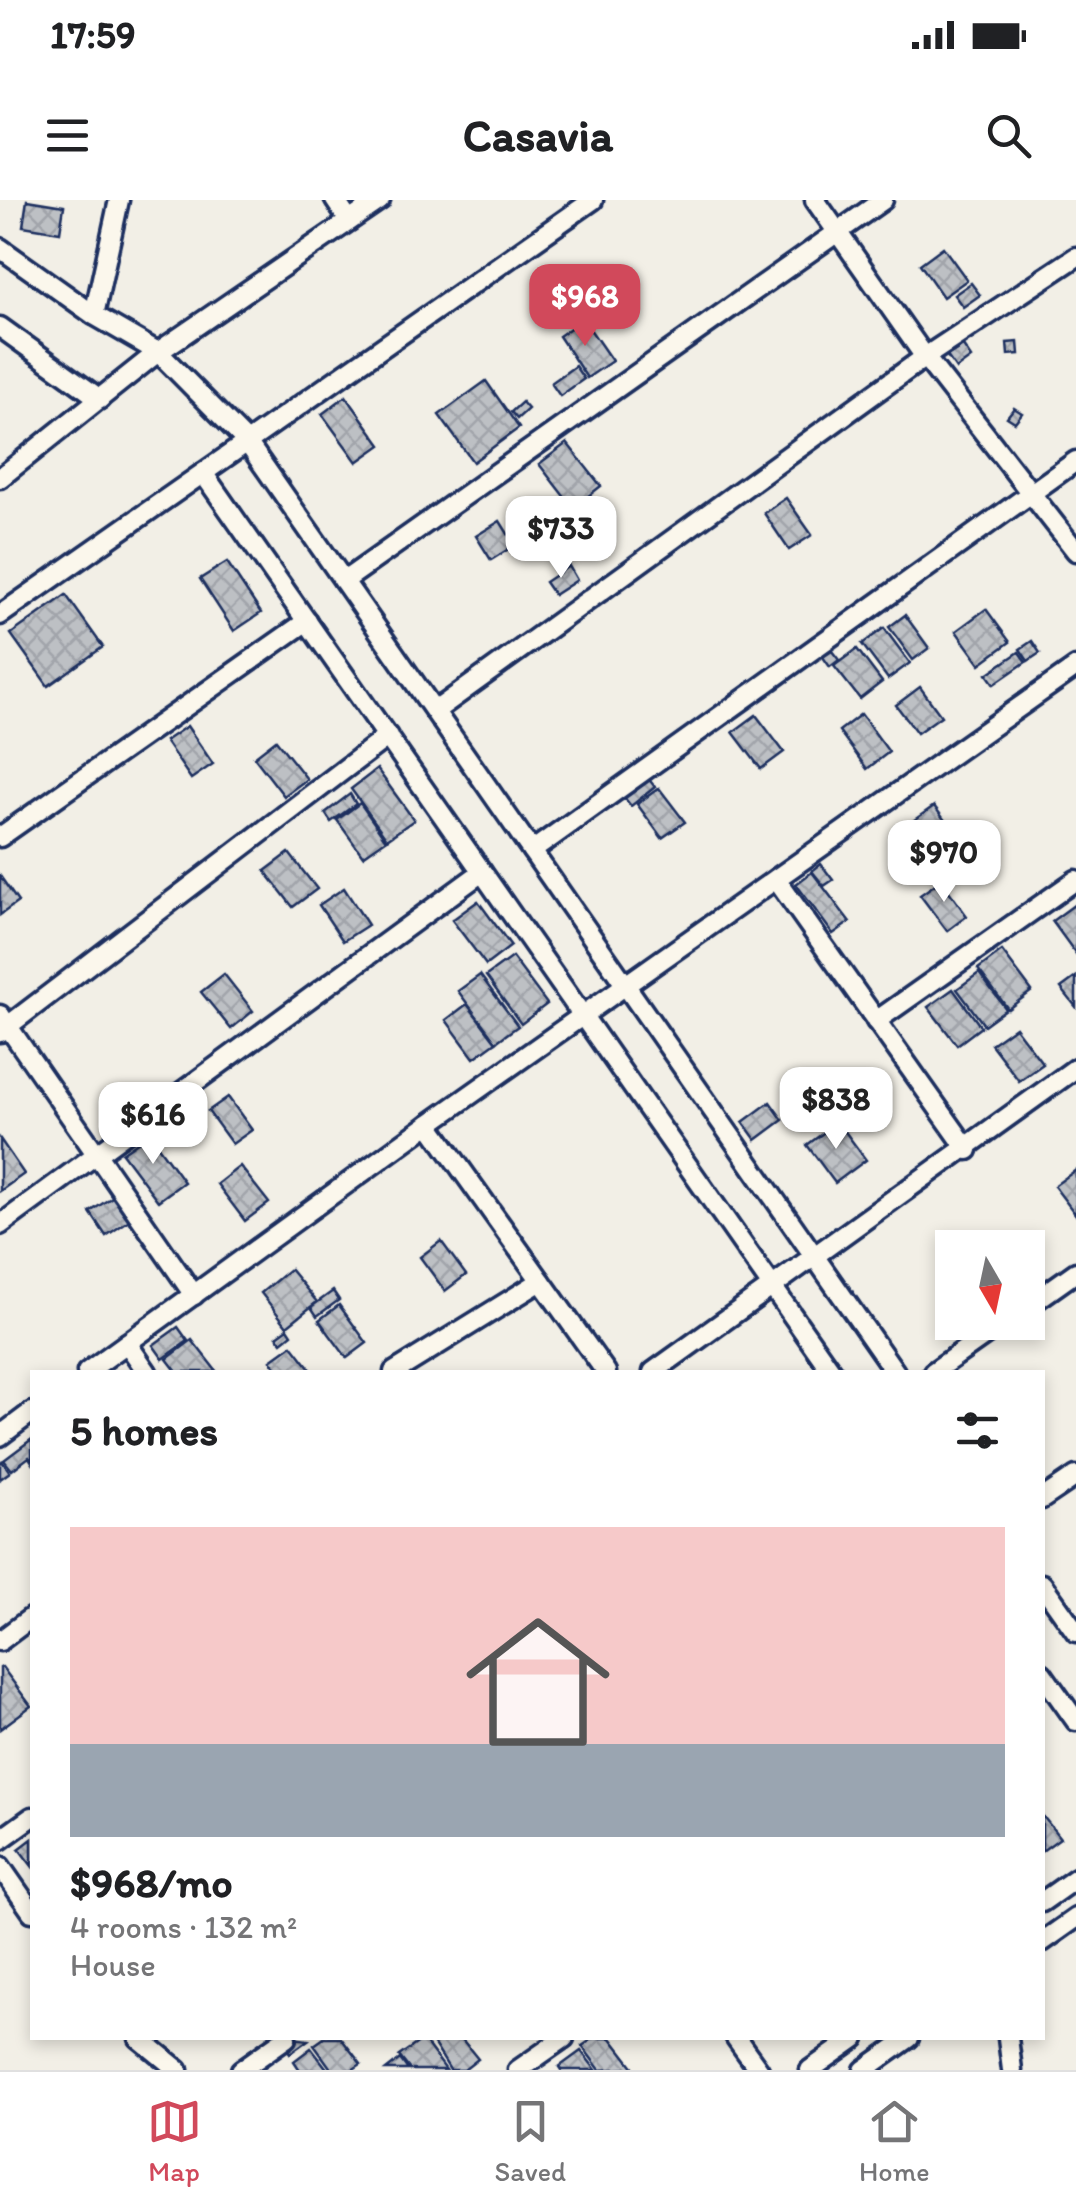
<!DOCTYPE html>
<html lang="en">
<head>
<meta charset="utf-8">
<style>
  :root { --surface:#fff; --page:#f2f2f2; --text:#202124; --muted:#757577; --line:#e0e0e0; --accent:#d1495b }
  body { margin:0; font-family:Itim,sans-serif; background:var(--page); color:var(--text); height:100vh; display:flex; flex-direction:column; font-size:38px; white-space:nowrap }
  * { box-sizing:border-box; margin:0 }
  p { font-size:32px; color:var(--muted) }
  .icon { flex:none; width:55px; height:55px; fill:none; stroke:currentColor; stroke-width:2; stroke-linecap:round; stroke-linejoin:round }
  .map { position:relative; flex:1; overflow:hidden }
  .side { position:absolute; left:30px; top:1170px; width:1015px; height:670px; display:flex; flex-direction:column; background:var(--surface); border-radius:0px; box-shadow:0 5px 15px #0003 }
  .side>* { flex:none }
  .needle { width:65px; rotate:171deg }
  .fabs { position:absolute; left:935px; top:1030px; display:grid; gap:20px }
  .fabs a { display:grid; place-items:center; width:110px; height:110px; border-radius:0px; background:var(--surface); box-shadow:0 5px 15px #0003; font-size:50px }
  .price { position:absolute; translate:-50% -85px; padding:0 22px; border-radius:20px; background:#fff; color:#222; font-size:32px; line-height:65px; filter:drop-shadow(0 2px 5px #0008) }
  .price::after { content:''; position:absolute; left:50%; top:60px; width:30px; height:22px; margin-left:-15px; background:inherit; clip-path:polygon(0 0,100% 0,50% 100%) }
  .price.on { background:var(--accent); color:#fff }
  ul { padding:0; list-style:none }
  li { display:grid; align-content:center; gap:20px; height:530px; padding:0 40px }
  li span { display:grid; place-items:center; height:310px; border-radius:0px; color:#555 }
  li>.icon { margin-inline-start:auto }
  span .icon { width:180px; height:180px; fill:#fffc; stroke-width:1 }
  li b { font-size:42px }
  h2 { display:flex; justify-content:space-between; align-items:center; height:120px; padding:0 40px; font-size:42px }
  .status { display:flex; justify-content:space-between; align-items:center; height:70px; padding:0 50px; background:var(--surface); direction:ltr }
  .status svg { height:28px; fill:currentColor }
  header { display:flex; justify-content:space-between; align-items:center; height:130px; padding:0 40px; background:var(--surface); font-size:45px; font-weight:700 }
  .dock { display:flex; justify-content:space-around; align-items:center; height:140px; border-top:2px solid var(--line); background:var(--surface); font-size:28px; color:var(--muted) }
  .dock a { display:grid; justify-items:center; gap:5px }
  .dock .on { color:var(--accent) }
  .map>svg:first-child { display:block }
  .building { fill:url(#building-cross-hatch); stroke:#1b2f5e; stroke-width:2.5 }
  .lines { fill:none; stroke-linecap:round; stroke-linejoin:round }
  .minor-casing { stroke:#1b2f5e; stroke-width:25 }
  .minor { stroke:#fbf7ec; stroke-width:18 }
</style>
</head>
<body>
<div class="status"><b>17:59</b><svg viewBox="0 0 49 12"><path d="M0 12V9h3v3zM5 12V6h3v6zM10 12V3h3v9zM15 12V0h3v12zM26 1h20v11H26zM47 4h2v5h-2z"/></svg></div>
<header><svg class="icon" aria-label="menu" viewBox="0 0 24 24"><path d="M4 6h16M4 12h16M4 18h16"/></svg>Casavia<svg class="icon" aria-label="search" viewBox="0 0 24 24"><circle cx="10" cy="10" r="6"/><path d="M15 15l6 6"/></svg></header>
<div class="map">
<svg width="1076" height="1870" viewBox="0 0 1076 1870">
  <defs>
    <pattern id="building-cross-hatch" width="8" height="8" patternUnits="userSpaceOnUse" patternTransform="scale(2.5)"><rect width="8" height="8" fill="#bdc0c4"/><path d="M0 0l8 8M0 8l8-8" fill="none" stroke="#a2a5ab"/></pattern>
  </defs>
  <rect width="100%" height="100%" fill="#f2efe6"/>
  <filter id="ink" filterUnits="userSpaceOnUse"><feTurbulence type="fractalNoise" baseFrequency=".01" numOctaves="2"/><feDisplacementMap in="SourceGraphic" scale="20" xChannelSelector="R" yChannelSelector="G"/><feConvolveMatrix kernelMatrix="1 2 1 2 8 2 1 2 1" color-interpolation-filters="sRGB"/></filter>
  <g filter="url(#ink)">
    <g class="building">
      <polygon points="27,0 64,6 60,32 23,26"/>
      <polygon points="943,47 967,80 943,97 920,64"/>
      <polygon points="971,83 980,95 963,107 954,95"/>
      <polygon points="583,119 612,161 587,178 559,136"/>
      <polygon points="1018,142 1019,154 1008,155 1007,143"/>
      <polygon points="963,146 971,158 956,169 947,156"/>
      <polygon points="575,166 584,179 560,196 551,183"/>
      <polygon points="486,181 519,228 473,262 439,215"/>
      <polygon points="346,196 381,245 357,262 322,214"/>
      <polygon points="522,202 528,209 517,219 511,212"/>
      <polygon points="1014,208 1022,213 1015,222 1007,217"/>
      <polygon points="567,243 601,286 573,308 539,264"/>
      <polygon points="786,298 812,335 789,350 764,313"/>
      <polygon points="500,321 515,345 491,360 476,336"/>
      <polygon points="227,362 261,413 234,431 200,379"/>
      <polygon points="569,366 577,380 554,395 545,382"/>
      <polygon points="66,395 103,447 48,486 11,434"/>
      <polygon points="986,409 1010,442 980,464 956,431"/>
      <polygon points="905,415 929,448 913,460 889,427"/>
      <polygon points="884,428 910,463 888,479 862,444"/>
      <polygon points="1032,441 1040,453 1028,461 1020,449"/>
      <polygon points="857,449 882,482 860,499 834,466"/>
      <polygon points="832,451 839,460 830,467 823,457"/>
      <polygon points="1019,452 1026,462 994,484 987,474"/>
      <polygon points="920,487 941,516 917,533 896,505"/>
      <polygon points="861,514 889,552 867,569 839,531"/>
      <polygon points="756,515 784,552 761,569 733,532"/>
      <polygon points="187,526 213,564 191,579 165,541"/>
      <polygon points="276,540 307,579 284,596 254,557"/>
      <polygon points="377,569 414,620 387,639 351,589"/>
      <polygon points="647,577 655,587 631,606 623,596"/>
      <polygon points="659,588 685,622 662,638 637,604"/>
      <polygon points="350,594 356,604 331,622 325,613"/>
      <polygon points="360,603 386,640 363,656 337,620"/>
      <polygon points="934,606 962,643 938,660 910,623"/>
      <polygon points="289,653 317,689 293,707 265,671"/>
      <polygon points="821,664 833,680 824,686 812,671"/>
      <polygon points="812,672 850,722 833,734 796,684"/>
      <polygon points="0,676 18,702 0,715"/>
      <polygon points="941,680 967,716 947,731 920,695"/>
      <polygon points="344,688 368,725 343,741 319,705"/>
      <polygon points="478,701 511,746 486,765 452,720"/>
      <polygon points="1074,705 1076,707 1076,754 1052,721"/>
      <polygon points="1002,751 1032,791 1008,809 978,769"/>
      <polygon points="512,757 547,804 521,824 486,776"/>
      <polygon points="979,773 1006,809 984,825 957,789"/>
      <polygon points="224,774 253,811 231,829 201,792"/>
      <polygon points="480,775 518,826 496,842 458,791"/>
      <polygon points="1076,777 1076,807 1061,788"/>
      <polygon points="953,789 981,827 957,845 928,807"/>
      <polygon points="467,804 496,842 474,858 446,820"/>
      <polygon points="1015,827 1043,864 1019,881 991,844"/>
      <polygon points="228,897 252,930 232,944 208,911"/>
      <polygon points="770,902 783,920 756,940 743,922"/>
      <polygon points="838,922 866,960 835,983 807,945"/>
      <polygon points="149,934 184,982 158,1001 122,953"/>
      <polygon points="0,939 24,974 0,991"/>
      <polygon points="240,966 269,1003 245,1021 217,984"/>
      <polygon points="1076,970 1076,1015 1054,986"/>
      <polygon points="115,995 131,1019 106,1036 90,1012"/>
      <polygon points="441,1041 466,1075 445,1091 420,1057"/>
      <polygon points="290,1069 317,1102 287,1126 261,1093"/>
      <polygon points="333,1091 339,1100 317,1116 311,1107"/>
      <polygon points="339,1105 367,1143 347,1158 319,1120"/>
      <polygon points="178,1127 188,1141 163,1159 153,1145"/>
      <polygon points="288,1128 292,1134 282,1142 277,1136"/>
      <polygon points="192,1140 217,1172 177,1172 167,1159"/>
      <polygon points="292,1145 313,1172 280,1172 271,1160"/>
      <polygon points="32,1239 32,1262 29,1257 12,1270 4,1260"/>
      <polygon points="2,1261 10,1272 0,1279 0,1263"/>
      <polygon points="2,1467 31,1506 0,1529 0,1468"/>
      <polygon points="1042,1615 1060,1638 1042,1651"/>
      <polygon points="32,1639 32,1666 19,1649"/>
      <polygon points="293,1838 308,1840 290,1853 284,1844"/>
      <polygon points="324,1838 341,1838 361,1864 352,1870 332,1870 314,1845"/>
      <polygon points="430,1838 461,1838 478,1859 464,1870 450,1870"/>
      <polygon points="594,1838 611,1838 634,1868 600,1870 582,1846"/>
      <polygon points="423,1839 446,1870 410,1870 399,1856"/>
      <polygon points="311,1848 328,1870 300,1870 294,1861"/>
      <polygon points="581,1851 596,1870 561,1870 559,1867"/>
      <polygon points="400,1859 408,1870 386,1870"/>
    </g>
    <g class="lines">
      <g class="minor-casing">
        <g id="minor">
          <polyline points="335,0 349,21"/>
          <polyline points="815,0 925,157 1076,351"/>
          <polyline points="0,48 94,115 158,152 247,242 895,1172"/>
          <polyline points="94,115 119,0"/>
          <polyline points="0,127 100,199"/>
          <polyline points="203,273 832,1172"/>
          <polyline points="0,278 158,152 380,0"/>
          <polyline points="344,381 883,0"/>
          <polyline points="0,415 593,0"/>
          <polyline points="435,511 925,157 1076,57"/>
          <polyline points="0,637 307,421"/>
          <polyline points="532,651 1076,261"/>
          <polyline points="776,679 968,950"/>
          <polyline points="0,815 194,1095"/>
          <polyline points="876,821 1076,680"/>
          <polyline points="0,832 388,536"/>
          <polyline points="429,924 606,1172"/>
          <polyline points="0,1025 482,672"/>
          <polyline points="1028,1106 1076,1072"/>
          <polyline points="127,1143 147,1172"/>
          <polyline points="87,1172 429,924 1076,467"/>
          <polyline points="394,1172 541,1081"/>
          <polyline points="653,1172 1076,868"/>
          <polyline points="933,1172 1004,1122"/>
          <polyline points="0,1236 32,1212"/>
          <polyline points="1042,1299 1076,1276"/>
          <polyline points="1042,1384 1076,1432"/>
          <polyline points="0,1441 32,1417"/>
          <polyline points="1042,1473 1076,1521"/>
          <polyline points="0,1640 32,1617"/>
          <polyline points="0,1666 32,1712"/>
          <polyline points="1042,1702 1076,1678"/>
          <polyline points="1042,1742 1076,1718"/>
          <polyline points="139,1838 178,1870"/>
          <polyline points="736,1838 759,1870"/>
          <polyline points="1008,1838 1012,1870"/>
          <polyline points="241,1870 286,1838"/>
          <polyline points="518,1870 564,1838"/>
          <polyline points="810,1870 855,1838"/>
          <polyline points="864,1870 909,1838"/>
        </g>
      </g>
      <use href="#minor" class="minor"/>
    </g>
  </g>
</svg>
<div class="fabs">
<a><svg class="needle" viewBox="-14 -14 28 28"><path d="M0-13l5 13h-10z" fill="#e53935"/><path d="M0 13l5-13h-10z" fill="#757577"/></svg></a>
</div>
<b class="price on" style="left:585px;top:149px">$968</b>
<b class="price" style="left:561px;top:381px">$733</b>
<b class="price" style="left:944px;top:705px">$970</b>
<b class="price" style="left:836px;top:952px">$838</b>
<b class="price" style="left:153px;top:967px">$616</b>
<section class="side">
<h2>5 homes<svg class="icon" aria-label="filters" viewBox="0 0 24 24"><path d="M4 7h16M4 17h16"/><circle cx="9" cy="7" r="2"/><circle cx="15" cy="17" r="2"/></svg></h2>
<ul>
<li><span style="background:linear-gradient(#f6c9c9 70%,#9aa5b1 0)"><svg class="icon" aria-label="home" viewBox="0 0 24 24"><path d="M3 11l9-7 9 7M6 9v11h12V9"/></svg></span><div><b>$968/mo</b><p>4 rooms · 132 m²</p><p>House</p></div></li>
</ul>
</section>
</div>
<nav class="dock">
<a class="on"><svg class="icon" aria-label="map" viewBox="0 0 24 24"><path d="M3 6l6-2 6 2 6-2v14l-6 2-6-2-6 2zM9 4v14M15 6v14"/></svg>Map</a>
<a><svg class="icon" aria-label="saved" viewBox="0 0 24 24"><path d="M7 4h10v16l-5-4-5 4z"/></svg>Saved</a>
<a><svg class="icon" aria-label="home" viewBox="0 0 24 24"><path d="M3 11l9-7 9 7M6 9v11h12V9"/></svg>Home</a>
</nav>
</body>
</html>
